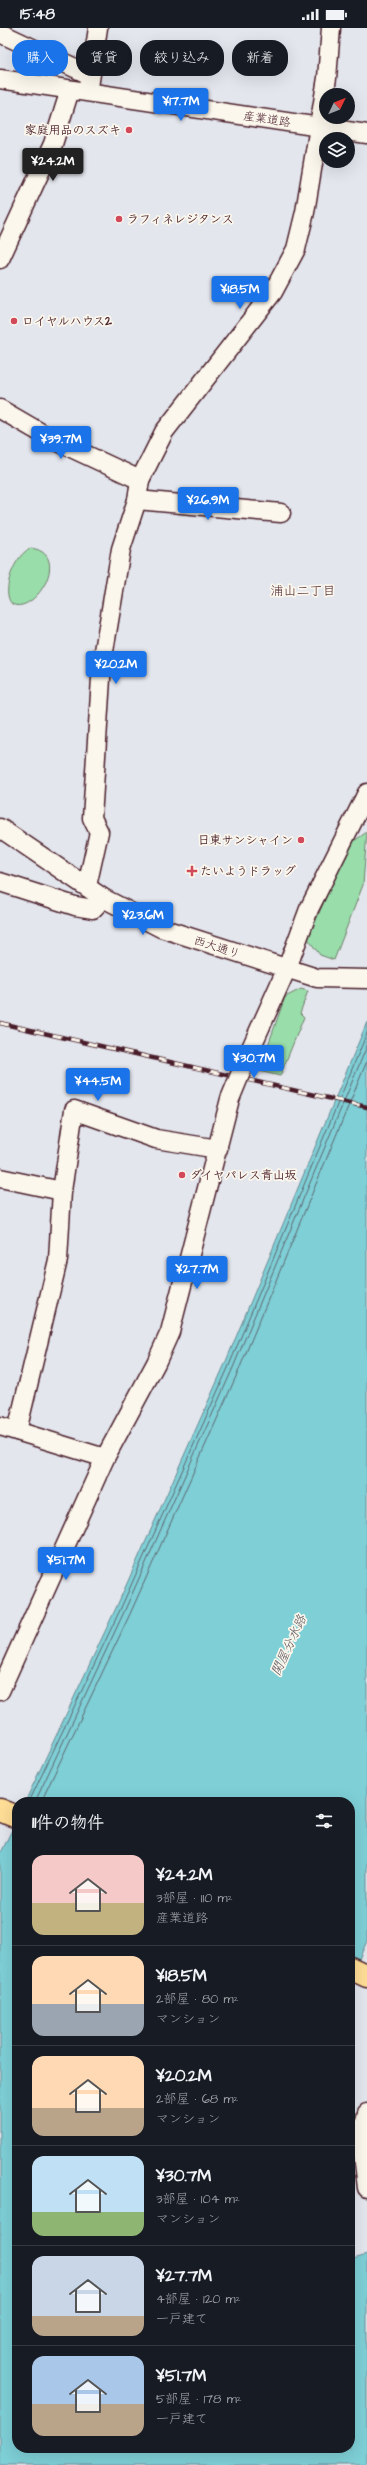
<!DOCTYPE html>
<html lang="ja">
<head>
<meta charset="utf-8">
<style>
  :root { --surface:#171b24; --page:#20242c; --text:#f1f3f6; --muted:#9ea1a6; --line:#363941; --accent:#1a73e8 }
  body { margin:0; font-family:"Architects Daughter","Klee One",sans-serif; background:var(--page); color:var(--text); height:100vh; display:flex; flex-direction:column; font-size:15px; white-space:nowrap }
  * { box-sizing:border-box; margin:0 }
  p { font-size:13px; color:var(--muted) }
  .icon { flex:none; width:22px; height:22px; fill:none; stroke:currentColor; stroke-width:2; stroke-linecap:round; stroke-linejoin:round }
  .map { position:relative; flex:1; overflow:hidden }
  .panel { position:absolute; left:12px; top:1769px; width:343px; height:656px; display:flex; flex-direction:column; background:var(--surface); border-radius:16px; box-shadow:0 4px 16px #0002 }
  .panel>* { flex:none }
  .hud { position:absolute; left:12px; top:12px; width:343px; height:36px; display:flex; gap:8px }
  .needle { width:26px; rotate:47deg }
  .controls { position:absolute; left:319px; top:60px; display:grid; gap:8px }
  .controls a { display:grid; place-items:center; width:36px; height:36px; border-radius:50%; background:var(--surface); box-shadow:0 4px 16px #0002; font-size:20px }
  .price { position:absolute; translate:-50% -34px; padding:0 9px; border-radius:4px; background:var(--accent); color:#fff; font-size:13px; line-height:26px; filter:drop-shadow(0 1px 2px #0008) }
  .price::after { content:''; position:absolute; left:50%; top:24px; width:12px; height:9px; margin-left:-6px; background:inherit; clip-path:polygon(0 0,100% 0,50% 100%) }
  .price.selected { background:#222; color:#fff }
  ul { padding:0; list-style:none }
  li { display:flex; align-items:center; gap:12px; height:100px; padding:0 20px }
  li+li { border-top:1px solid var(--line) }
  li span { display:grid; place-items:center; flex:none; width:112px; height:80px; border-radius:12px; color:#555 }
  li>.icon { margin-inline-start:auto }
  span .icon { width:48px; height:48px; fill:#fffc; stroke-width:1 }
  li b { font-size:17px }
  h2 { display:flex; justify-content:space-between; align-items:center; height:48px; padding:0 20px; font-size:17px }
  .pill { padding:0 14px; border-radius:16px; background:var(--surface); box-shadow:0 4px 16px #0002; font-size:14px; line-height:36px }
  .pill.selected { background:var(--accent); color:#fff }
  .status { display:flex; justify-content:space-between; align-items:center; height:28px; padding:0 20px; background:var(--surface); direction:ltr }
  .status svg { height:11px; fill:currentColor }
  .map>svg:first-child { display:block }
  .green { fill:#98ddaa; stroke:#717e6a }
  .water { fill:#7ecfd6; stroke:#698992 }
  .lines { fill:none; stroke-linecap:round; stroke-linejoin:round }
  .shore { stroke:#5f656f; stroke-width:1 }
  .minor-casing { stroke:#4a1f2b; stroke-width:21 }
  .major-casing { stroke:#4a1f2b; stroke-width:25 }
  .minor { stroke:#fbf7ec; stroke-width:18 }
  .major { stroke:#fedd96; stroke-width:22 }
  .rail-casing { stroke:#4a1f2b; stroke-width:4.5 }
  .rail { stroke:#fbf7ec; stroke-width:3; stroke-dasharray:9; stroke-linecap:butt }
  .minor-bridge-casing { stroke:#4a1f2b; stroke-width:21; stroke-linecap:butt }
  .minor-bridge { stroke:#fbf7ec; stroke-width:18 }
  .poi-dot { fill:#d1495b; stroke:#fbf7ec; stroke-width:1.5 }
  .labels { text-anchor:middle; stroke-width:3.5; stroke-linejoin:round; paint-order:stroke }
  .street-label { font-size:12px; fill:#4a1f2b; stroke:#fbf7ec }
  .poi-label { font-size:12px; font-weight:bold; fill:#4a1f2b; stroke:#fbf7ec; text-anchor:start }
  .neighbourhood-label { font-size:13px; fill:#4a1f2b; stroke:#fbf7ec }
  .water-label { font-size:13px; font-style:italic; fill:#5a545e; stroke:#fbf7ec }
</style>
</head>
<body>
<div class="status"><b>15:48</b><svg viewBox="0 0 49 12"><path d="M0 12V9h3v3zM5 12V6h3v6zM10 12V3h3v9zM15 12V0h3v12zM26 1h20v11H26zM47 4h2v5h-2z"/></svg></div>
<div class="map">
<svg width="367" height="2437" viewBox="0 0 367 2437">
  <rect width="100%" height="100%" fill="#e3e6ed"/>
  <filter id="ink" filterUnits="userSpaceOnUse"><feTurbulence type="fractalNoise" baseFrequency=".025" numOctaves="2"/><feDisplacementMap in="SourceGraphic" scale="8" xChannelSelector="R" yChannelSelector="G"/><feConvolveMatrix kernelMatrix="1 2 1 2 8 2 1 2 1" color-interpolation-filters="sRGB"/></filter>
  <g filter="url(#ink)">
    <g class="green">
      <path d="M31,520C73,526 34,588 12,576C0,564 15,526 31,520Z"/>
      <polygon points="367,804 363,857 334,932 320,927 308,911 348,817"/>
      <polygon points="301,961 308,963 300,985 304,989 280,1048 259,1043 285,969"/>
    </g>
    <g class="water">
      <polygon points="367,994 367,1913 350,1951 350,1774 25,1774 116,1580 224,1338"/>
      <polygon points="17,1791 17,2420 350,2420 350,2232 367,2227 367,2437 0,2437 0,1827"/>
    </g>
    <g class="lines">
      <g class="shore">
        <polyline points="29,1774 120,1582 228,1340 367,1005"/>
        <polyline points="35,1774 124,1584 232,1342 367,1018"/>
        <polyline points="41,1774 130,1586 238,1344 367,1033"/>
      </g>
      <g class="minor-casing">
        <g id="minor">
          <polyline points="0,5 90,47"/>
          <polyline points="0,51 367,106"/>
          <polyline points="89,59 98,0"/>
          <polyline points="0,231 53,116 70,62"/>
          <polyline points="0,381 50,410 140,452"/>
          <polyline points="137,472 281,485"/>
          <polyline points="0,800 103,870 161,900 317,950 367,951"/>
          <polyline points="0,854 75,878 93,881 103,870"/>
          <polyline points="87,858 99,804 92,790 102,635 121,521 137,472 140,452 164,404 273,264 296,221 305,184 327,50 331,0"/>
          <polyline points="251,1020 287,940 309,881 367,765"/>
          <polyline points="0,1150 62,1163"/>
          <polyline points="0,1398 105,1430"/>
          <polyline points="17,1403 58,1232 62,1163 74,1082 156,1111 218,1121"/>
          <polyline points="0,1663 105,1430 156,1335 170,1304 230,1071"/>
          <polyline points="367,2085 361,2110 367,2160"/>
        </g>
      </g>
      <g class="major-casing">
        <g id="major">
          <polyline points="0,1782 17,1789"/>
          <polyline points="350,1940 367,1948"/>
        </g>
      </g>
      <use href="#minor" class="minor"/>
      <use href="#major" class="major"/>
      <g class="rail-casing">
        <polyline id="rail" points="0,995 367,1079"/>
      </g>
      <use href="#rail" class="rail"/>
      <g class="minor-bridge-casing">
        <polyline id="minor-bridge" points="230,1071 251,1020"/>
      </g>
      <use href="#minor-bridge" class="minor-bridge"/>
    </g>
  </g>
  <g class="poi-dot">
    <circle cx="129" cy="102" r="4"/>
    <circle cx="119" cy="191" r="4"/>
    <circle cx="14" cy="293" r="4"/>
    <circle cx="301" cy="812" r="4"/>
    <path d="M190 837h4v4h4v4h-4v4h-4v-4h-4v-4h4z"/>
    <circle cx="182" cy="1147" r="4"/>
  </g>
  <g class="labels">
    <g class="street-label">
      <text transform="translate(267 91) rotate(8)" y="4">産業道路</text>
      <text transform="translate(217 919) rotate(18)" y="4">西大通り</text>
    </g>
    <g class="poi-label">
      <text x="121" y="106" text-anchor="end">家庭用品のスズキ</text>
      <text x="127" y="195">ラフィネレジタンス</text>
      <text x="22" y="297">ロイヤルハウス2</text>
      <text x="293" y="816" text-anchor="end">日東サンシャイン</text>
      <text x="200" y="847">たいようドラッグ</text>
      <text x="190" y="1151">ダイヤパレス青山坂</text>
    </g>
    <g class="neighbourhood-label">
      <text x="303" y="567">浦山二丁目</text>
    </g>
    <g class="water-label">
      <text transform="translate(288 1617) rotate(-65)" y="5">関屋分水路</text>
    </g>
  </g>
</svg>
<div class="controls">
<a><svg class="needle" viewBox="-14 -14 28 28"><path d="M0-13l5 13h-10z" fill="#e53935"/><path d="M0 13l5-13h-10z" fill="#9ea1a6"/></svg></a>
<a><svg class="icon" aria-label="layers" viewBox="0 0 24 24"><path d="M12 4l9 5-9 5-9-5zM3 14l9 5 9-5"/></svg></a>
</div>
<b class="price" style="left:181px;top:94px">¥17.7M</b>
<b class="price selected" style="left:53px;top:154px">¥24.2M</b>
<b class="price" style="left:240px;top:282px">¥18.5M</b>
<b class="price" style="left:61px;top:432px">¥39.7M</b>
<b class="price" style="left:208px;top:493px">¥26.9M</b>
<b class="price" style="left:116px;top:657px">¥20.2M</b>
<b class="price" style="left:143px;top:908px">¥23.6M</b>
<b class="price" style="left:254px;top:1051px">¥30.7M</b>
<b class="price" style="left:98px;top:1074px">¥44.5M</b>
<b class="price" style="left:197px;top:1262px">¥27.7M</b>
<b class="price" style="left:66px;top:1553px">¥51.7M</b>
<div class="hud">
<a class="pill selected">購入</a>
<a class="pill">賃貸</a>
<a class="pill">絞り込み</a>
<a class="pill">新着</a>
</div>
<section class="panel">
<h2>11件の物件<svg class="icon" aria-label="filters" viewBox="0 0 24 24"><path d="M4 7h16M4 17h16"/><circle cx="9" cy="7" r="2"/><circle cx="15" cy="17" r="2"/></svg></h2>
<ul>
<li><span style="background:linear-gradient(#f6c9c9 60%,#c2b280 0)"><svg class="icon" aria-label="home" viewBox="0 0 24 24"><path d="M3 11l9-7 9 7M6 9v11h12V9"/></svg></span><div><b>¥24.2M</b><p>3部屋 · 110 m²</p><p>産業道路</p></div></li>
<li><span style="background:linear-gradient(#ffd9b3 60%,#9aa5b1 0)"><svg class="icon" aria-label="home" viewBox="0 0 24 24"><path d="M3 11l9-7 9 7M6 9v11h12V9"/></svg></span><div><b>¥18.5M</b><p>2部屋 · 80 m²</p><p>マンション</p></div></li>
<li><span style="background:linear-gradient(#ffd9b3 65%,#b9a48a 0)"><svg class="icon" aria-label="home" viewBox="0 0 24 24"><path d="M3 11l9-7 9 7M6 9v11h12V9"/></svg></span><div><b>¥20.2M</b><p>2部屋 · 68 m²</p><p>マンション</p></div></li>
<li><span style="background:linear-gradient(#bfe0f5 70%,#8fb573 0)"><svg class="icon" aria-label="home" viewBox="0 0 24 24"><path d="M3 11l9-7 9 7M6 9v11h12V9"/></svg></span><div><b>¥30.7M</b><p>3部屋 · 104 m²</p><p>マンション</p></div></li>
<li><span style="background:linear-gradient(#c9d6e8 75%,#b9a48a 0)"><svg class="icon" aria-label="home" viewBox="0 0 24 24"><path d="M3 11l9-7 9 7M6 9v11h12V9"/></svg></span><div><b>¥27.7M</b><p>4部屋 · 120 m²</p><p>一戸建て</p></div></li>
<li><span style="background:linear-gradient(#a9c7e8 60%,#b9a48a 0)"><svg class="icon" aria-label="home" viewBox="0 0 24 24"><path d="M3 11l9-7 9 7M6 9v11h12V9"/></svg></span><div><b>¥51.7M</b><p>5部屋 · 178 m²</p><p>一戸建て</p></div></li>
</ul>
</section>
</div>
</body>
</html>
